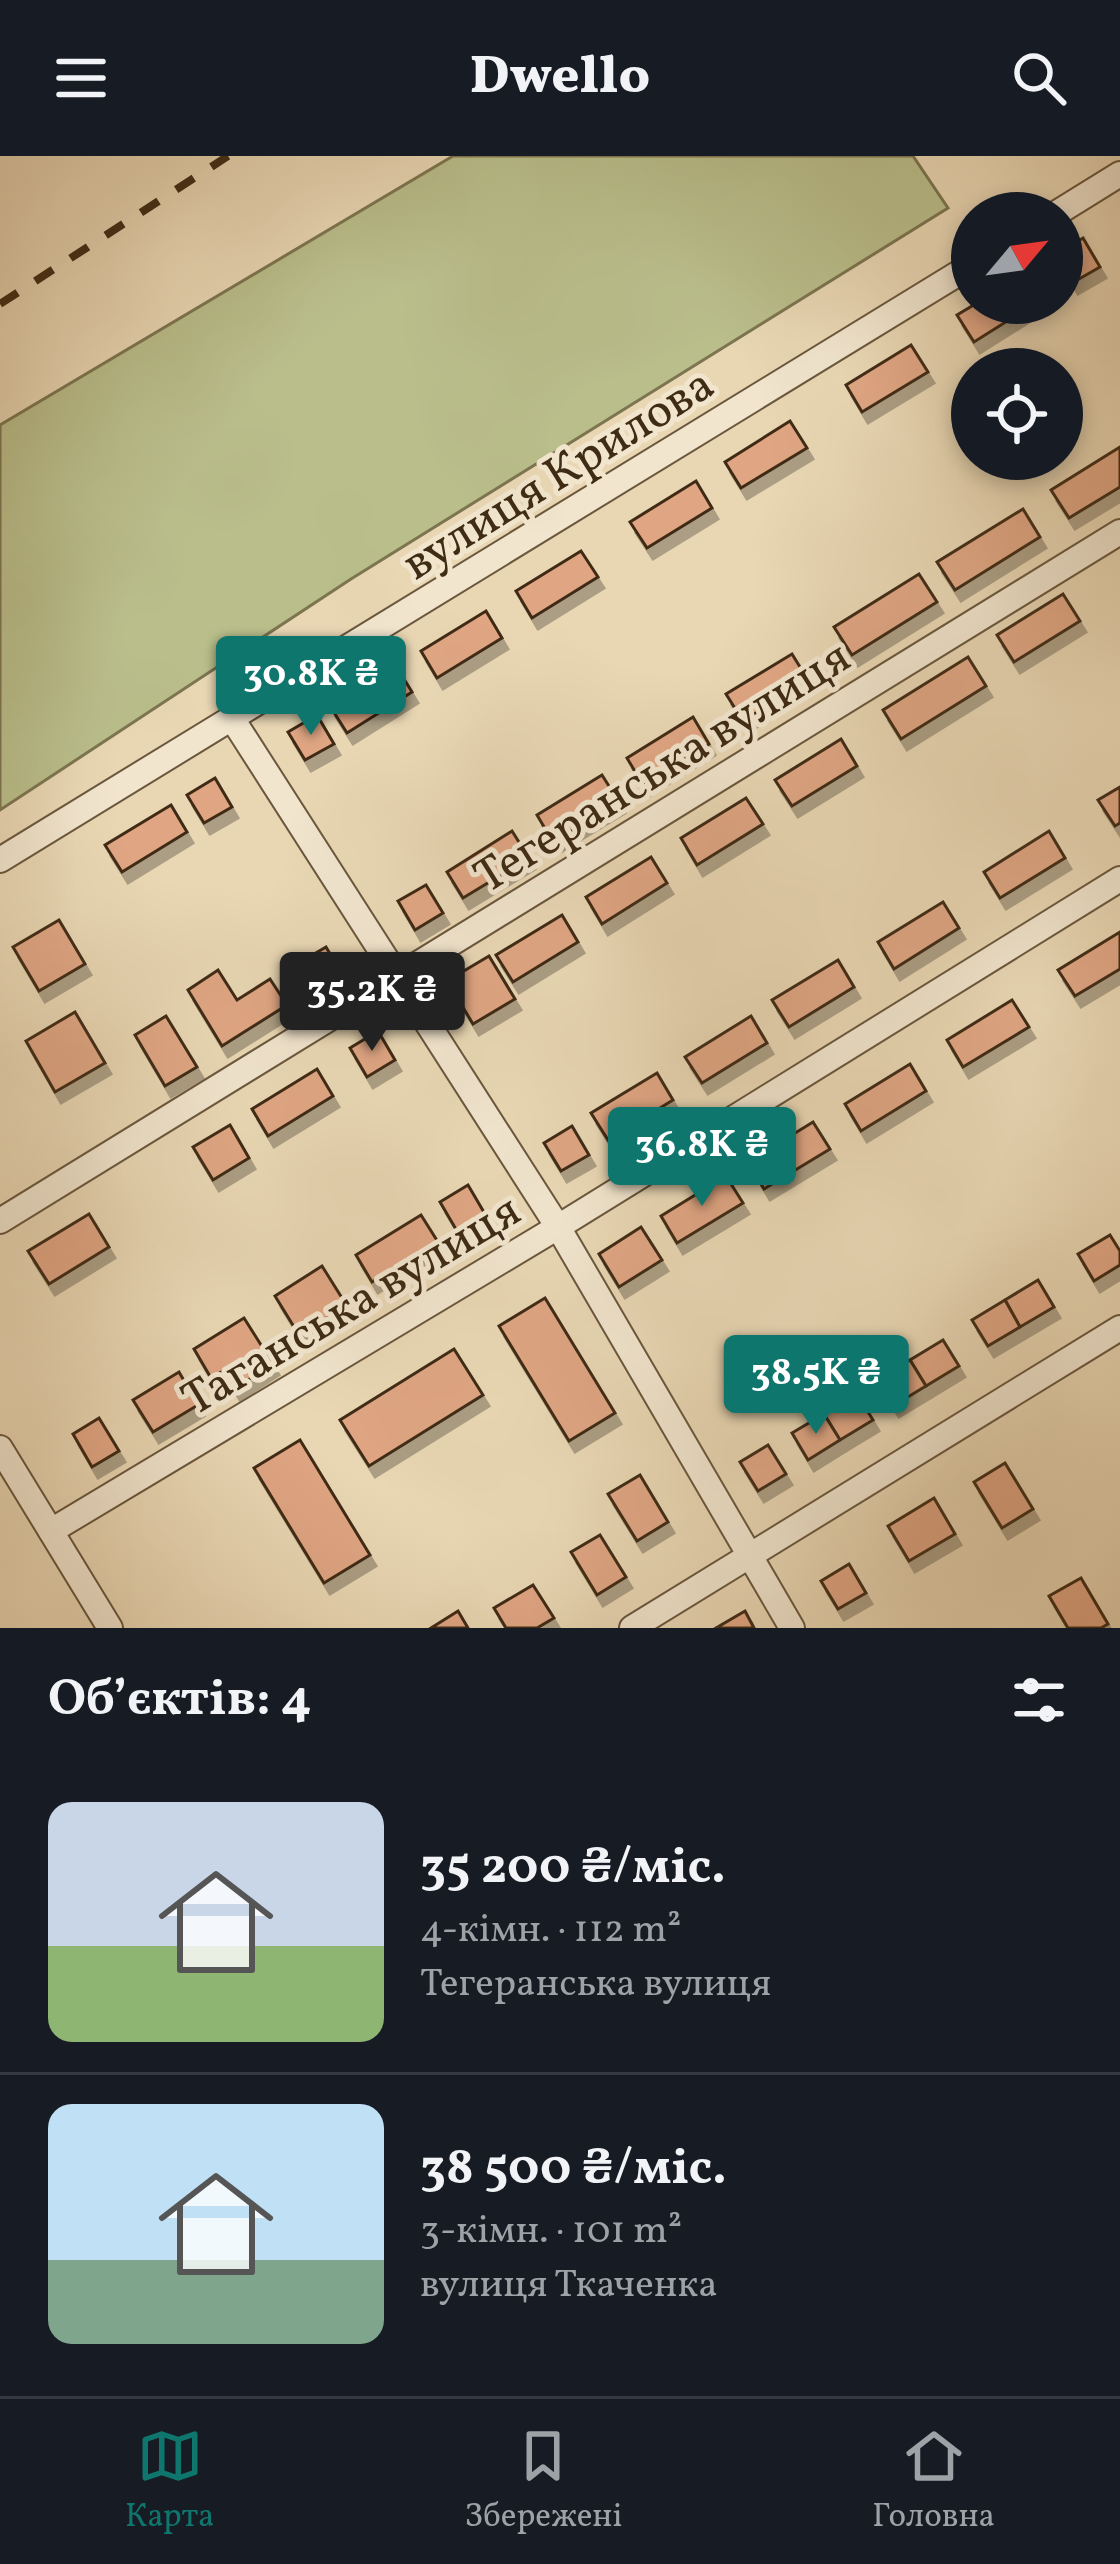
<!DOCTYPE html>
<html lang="uk">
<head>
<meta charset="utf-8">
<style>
  :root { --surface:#171b24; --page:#20242c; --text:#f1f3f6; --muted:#9ea1a6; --line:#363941; --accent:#0f766e }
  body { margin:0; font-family:Vollkorn,serif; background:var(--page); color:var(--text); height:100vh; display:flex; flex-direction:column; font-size:45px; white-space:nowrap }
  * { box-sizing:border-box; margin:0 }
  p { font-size:39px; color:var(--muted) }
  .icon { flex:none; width:66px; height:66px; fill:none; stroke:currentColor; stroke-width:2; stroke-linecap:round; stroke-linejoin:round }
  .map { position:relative; height:1472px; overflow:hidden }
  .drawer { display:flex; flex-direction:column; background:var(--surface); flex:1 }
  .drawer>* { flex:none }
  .needle { width:78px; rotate:61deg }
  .buttons { position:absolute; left:951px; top:36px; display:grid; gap:24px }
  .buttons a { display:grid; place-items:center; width:132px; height:132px; border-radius:50%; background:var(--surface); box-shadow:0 6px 18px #0003; font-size:60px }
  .price { position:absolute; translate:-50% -102px; padding:0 27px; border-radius:12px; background:var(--accent); color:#fff; font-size:39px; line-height:78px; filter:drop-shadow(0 3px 6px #0008) }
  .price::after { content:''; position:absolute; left:50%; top:72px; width:36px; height:27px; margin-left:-18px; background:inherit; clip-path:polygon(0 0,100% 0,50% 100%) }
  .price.selected { background:#222; color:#fff }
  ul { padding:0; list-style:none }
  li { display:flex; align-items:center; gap:36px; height:300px; padding:0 48px }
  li+li { border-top:3px solid var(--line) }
  li span { display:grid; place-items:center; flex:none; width:336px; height:240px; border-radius:24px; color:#555 }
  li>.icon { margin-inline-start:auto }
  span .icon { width:144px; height:144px; fill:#fffc; stroke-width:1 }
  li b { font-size:51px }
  h2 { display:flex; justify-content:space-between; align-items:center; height:144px; padding:0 48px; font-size:51px }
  header { display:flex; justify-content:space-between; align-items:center; height:156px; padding:0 48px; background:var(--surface); font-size:54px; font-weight:800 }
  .menu { display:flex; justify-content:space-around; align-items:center; height:168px; border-top:3px solid var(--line); background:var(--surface); font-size:33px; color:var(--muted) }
  .menu a { display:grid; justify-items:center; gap:6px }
  .menu .selected { color:var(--accent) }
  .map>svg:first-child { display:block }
  .green { fill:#b9be8b; stroke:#7c7550; stroke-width:3 }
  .building { fill:#e0a684; stroke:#3f2c15; stroke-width:3; filter:url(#shadow) }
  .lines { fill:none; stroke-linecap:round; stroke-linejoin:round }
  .minor-casing { stroke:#6a573d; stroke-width:28 }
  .minor { stroke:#f1e5ce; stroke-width:24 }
  .rail { stroke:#3f2c15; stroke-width:8; stroke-dasharray:21 21; stroke-linecap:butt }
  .labels { text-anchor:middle; stroke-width:10; stroke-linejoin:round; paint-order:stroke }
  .street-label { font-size:48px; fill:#3f2c15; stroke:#f1e5ce }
</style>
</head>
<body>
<header><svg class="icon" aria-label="menu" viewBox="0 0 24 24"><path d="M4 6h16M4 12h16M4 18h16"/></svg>Dwello<svg class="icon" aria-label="search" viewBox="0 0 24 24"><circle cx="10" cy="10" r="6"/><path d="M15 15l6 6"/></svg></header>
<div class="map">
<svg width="1120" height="1472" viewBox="0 0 1120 1472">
  <defs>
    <filter id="shadow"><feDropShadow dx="6" dy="11" stdDeviation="0" flood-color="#0004"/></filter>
  </defs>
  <rect width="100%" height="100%" fill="#e9d7b4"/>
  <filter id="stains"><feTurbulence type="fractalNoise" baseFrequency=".00167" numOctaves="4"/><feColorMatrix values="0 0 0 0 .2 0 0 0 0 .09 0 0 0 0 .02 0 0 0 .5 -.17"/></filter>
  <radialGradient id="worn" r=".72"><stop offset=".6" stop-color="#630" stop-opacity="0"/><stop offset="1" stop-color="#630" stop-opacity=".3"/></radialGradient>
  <polygon class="green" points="453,0 913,0 948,52 351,423 0,654 0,269"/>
  <g class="building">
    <polygon points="1083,82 1100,111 1072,127 1062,111 1062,95"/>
    <polygon points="977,147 1036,147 974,186 957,159"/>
    <polygon points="911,189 928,216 862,256 846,229"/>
    <polygon points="790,265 807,292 741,332 725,306"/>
    <polygon points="1120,291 1120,331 1069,362 1051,334"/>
    <polygon points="696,325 712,352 647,392 630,366"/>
    <polygon points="1023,353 1040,381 955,434 937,406"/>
    <polygon points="581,395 598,421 532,462 516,435"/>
    <polygon points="919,418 937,446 852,499 834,471"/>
    <polygon points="1063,438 1080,465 1014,506 997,479"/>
    <polygon points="486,455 502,482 437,522 421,495"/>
    <polygon points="792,498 808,524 743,565 726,538"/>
    <polygon points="968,501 986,530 901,583 883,554"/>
    <polygon points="396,510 412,536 347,577 330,550"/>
    <polygon points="317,559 334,588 305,604 288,576"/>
    <polygon points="693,561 709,588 643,629 627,602"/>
    <polygon points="841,583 857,610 792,650 775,624"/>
    <polygon points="602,619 619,646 553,686 537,659"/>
    <polygon points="215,622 232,651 204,667 187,639"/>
    <polygon points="1120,631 1120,667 1115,670 1098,644"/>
    <polygon points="746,642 763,668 697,709 681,682"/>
    <polygon points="171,649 187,676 122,716 105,689"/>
    <polygon points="512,675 529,702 463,742 447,716"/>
    <polygon points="1049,675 1065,702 1000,742 984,716"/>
    <polygon points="651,701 667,727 602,768 586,741"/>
    <polygon points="426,729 443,757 415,774 398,745"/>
    <polygon points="943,746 959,772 894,813 878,786"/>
    <polygon points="562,759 578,786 513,826 496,799"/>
    <polygon points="59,764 85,808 39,835 13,791"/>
    <polygon points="1120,776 1120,813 1075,840 1058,814"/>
    <polygon points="326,791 343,820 314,837 297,808"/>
    <polygon points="489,800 515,843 473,868 447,825"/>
    <polygon points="838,804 854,831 789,871 772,844"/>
    <polygon points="218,814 237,844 270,823 287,849 222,890 188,834"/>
    <polygon points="1012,844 1029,871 963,911 947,884"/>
    <polygon points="75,856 105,907 55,936 26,885"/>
    <polygon points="166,860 197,911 165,930 135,879"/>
    <polygon points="751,860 767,887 702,927 685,901"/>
    <polygon points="378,875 395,904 367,921 350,892"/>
    <polygon points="910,908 926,935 861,975 845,948"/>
    <polygon points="317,913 333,940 268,980 252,953"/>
    <polygon points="657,917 673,944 608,984 591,957"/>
    <polygon points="813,966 830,993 764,1033 748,1006"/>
    <polygon points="230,969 249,1002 213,1024 193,991"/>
    <polygon points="572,970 589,999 561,1015 544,987"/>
    <polygon points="726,1020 743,1047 677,1087 661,1060"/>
    <polygon points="468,1029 485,1058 457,1075 440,1046"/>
    <polygon points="89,1058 109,1091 49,1128 28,1095"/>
    <polygon points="421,1059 438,1086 372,1126 356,1099"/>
    <polygon points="641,1071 662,1104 619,1131 599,1098"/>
    <polygon points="1110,1079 1120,1095 1120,1109 1094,1125 1078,1098"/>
    <polygon points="322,1110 347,1150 299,1179 275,1140"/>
    <polygon points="1038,1124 1054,1151 1020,1171 1005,1144"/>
    <polygon points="545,1142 615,1257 569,1285 499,1170"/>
    <polygon points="1005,1144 1020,1171 988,1190 972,1164"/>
    <polygon points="244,1162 273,1208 234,1233 223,1215 211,1222 194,1193"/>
    <polygon points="943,1184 959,1210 926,1230 910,1204"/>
    <polygon points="454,1193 483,1239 369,1310 340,1264"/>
    <polygon points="910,1204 926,1230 893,1250 877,1223"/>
    <polygon points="179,1216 198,1249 153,1276 133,1244"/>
    <polygon points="857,1238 873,1264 840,1284 824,1258"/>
    <polygon points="824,1258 840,1284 808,1304 792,1277"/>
    <polygon points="99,1262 119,1295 92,1311 73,1278"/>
    <polygon points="300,1284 370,1399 324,1427 254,1312"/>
    <polygon points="768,1289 786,1318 758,1335 740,1306"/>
    <polygon points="1005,1307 1033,1353 1002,1372 974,1326"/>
    <polygon points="640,1319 668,1366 637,1385 608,1338"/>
    <polygon points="934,1342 955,1378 909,1405 888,1370"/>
    <polygon points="600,1379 626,1421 597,1439 571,1396"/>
    <polygon points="849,1408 866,1437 838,1453 821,1425"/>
    <polygon points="1081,1422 1108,1468 1101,1472 1068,1472 1049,1440"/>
    <polygon points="533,1429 554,1462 537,1472 506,1472 494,1452"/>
    <polygon points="458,1455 468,1472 431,1472"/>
    <polygon points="745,1455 754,1472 716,1472"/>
  </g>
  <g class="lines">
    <g class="minor-casing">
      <g id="minor">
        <polyline points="1057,57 1120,18"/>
        <polyline points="233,564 558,1071 792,1472"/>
        <polyline points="0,704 972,109"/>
        <polyline points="0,1065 1120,376"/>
        <polyline points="0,1292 110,1472"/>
        <polyline points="51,1375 558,1071 1120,723"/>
        <polyline points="632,1472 1120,1172"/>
      </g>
    </g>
    <use href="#minor" class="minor"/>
    <polyline class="rail" points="0,148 228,0"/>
  </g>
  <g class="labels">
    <g class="street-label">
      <text transform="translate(557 316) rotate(-32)" y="17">вулиця Крилова</text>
      <text transform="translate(661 609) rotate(-32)" y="17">Тегеранська вулиця</text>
      <text transform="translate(350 1147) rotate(-31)" y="17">Таганська вулиця</text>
    </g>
  </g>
  <rect width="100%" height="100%" filter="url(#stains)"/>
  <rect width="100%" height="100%" fill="url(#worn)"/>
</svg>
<div class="buttons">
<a><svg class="needle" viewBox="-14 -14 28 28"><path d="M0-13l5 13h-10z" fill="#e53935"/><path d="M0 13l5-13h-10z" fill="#9ea1a6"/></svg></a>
<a><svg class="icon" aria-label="locate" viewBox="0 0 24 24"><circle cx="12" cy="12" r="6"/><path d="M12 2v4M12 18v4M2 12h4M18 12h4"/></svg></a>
</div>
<b class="price" style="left:311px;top:582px">30.8K ₴</b>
<b class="price selected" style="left:372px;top:898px">35.2K ₴</b>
<b class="price" style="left:702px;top:1053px">36.8K ₴</b>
<b class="price" style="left:816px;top:1281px">38.5K ₴</b>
</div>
<section class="drawer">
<h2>Об’єктів: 4<svg class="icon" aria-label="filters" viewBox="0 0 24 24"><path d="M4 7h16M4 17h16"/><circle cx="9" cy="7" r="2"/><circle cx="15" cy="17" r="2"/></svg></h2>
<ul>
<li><span style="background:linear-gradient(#c9d6e8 60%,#8fb573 0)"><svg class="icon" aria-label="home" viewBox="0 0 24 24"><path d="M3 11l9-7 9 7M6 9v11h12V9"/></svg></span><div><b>35 200 ₴/міс.</b><p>4-кімн. · 112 m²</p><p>Тегеранська вулиця</p></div></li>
<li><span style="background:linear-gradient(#bfe0f5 65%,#7fa58c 0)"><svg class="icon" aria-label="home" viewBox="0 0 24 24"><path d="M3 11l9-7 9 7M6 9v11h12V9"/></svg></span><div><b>38 500 ₴/міс.</b><p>3-кімн. · 101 m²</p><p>вулиця Ткаченка</p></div></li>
</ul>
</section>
<nav class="menu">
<a class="selected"><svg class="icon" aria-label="map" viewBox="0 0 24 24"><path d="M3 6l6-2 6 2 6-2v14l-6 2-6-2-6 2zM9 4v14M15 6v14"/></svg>Карта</a>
<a><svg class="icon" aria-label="saved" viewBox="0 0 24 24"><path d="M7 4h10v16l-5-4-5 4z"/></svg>Збережені</a>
<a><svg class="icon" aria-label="home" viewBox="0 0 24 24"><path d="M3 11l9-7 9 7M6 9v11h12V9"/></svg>Головна</a>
</nav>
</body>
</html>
